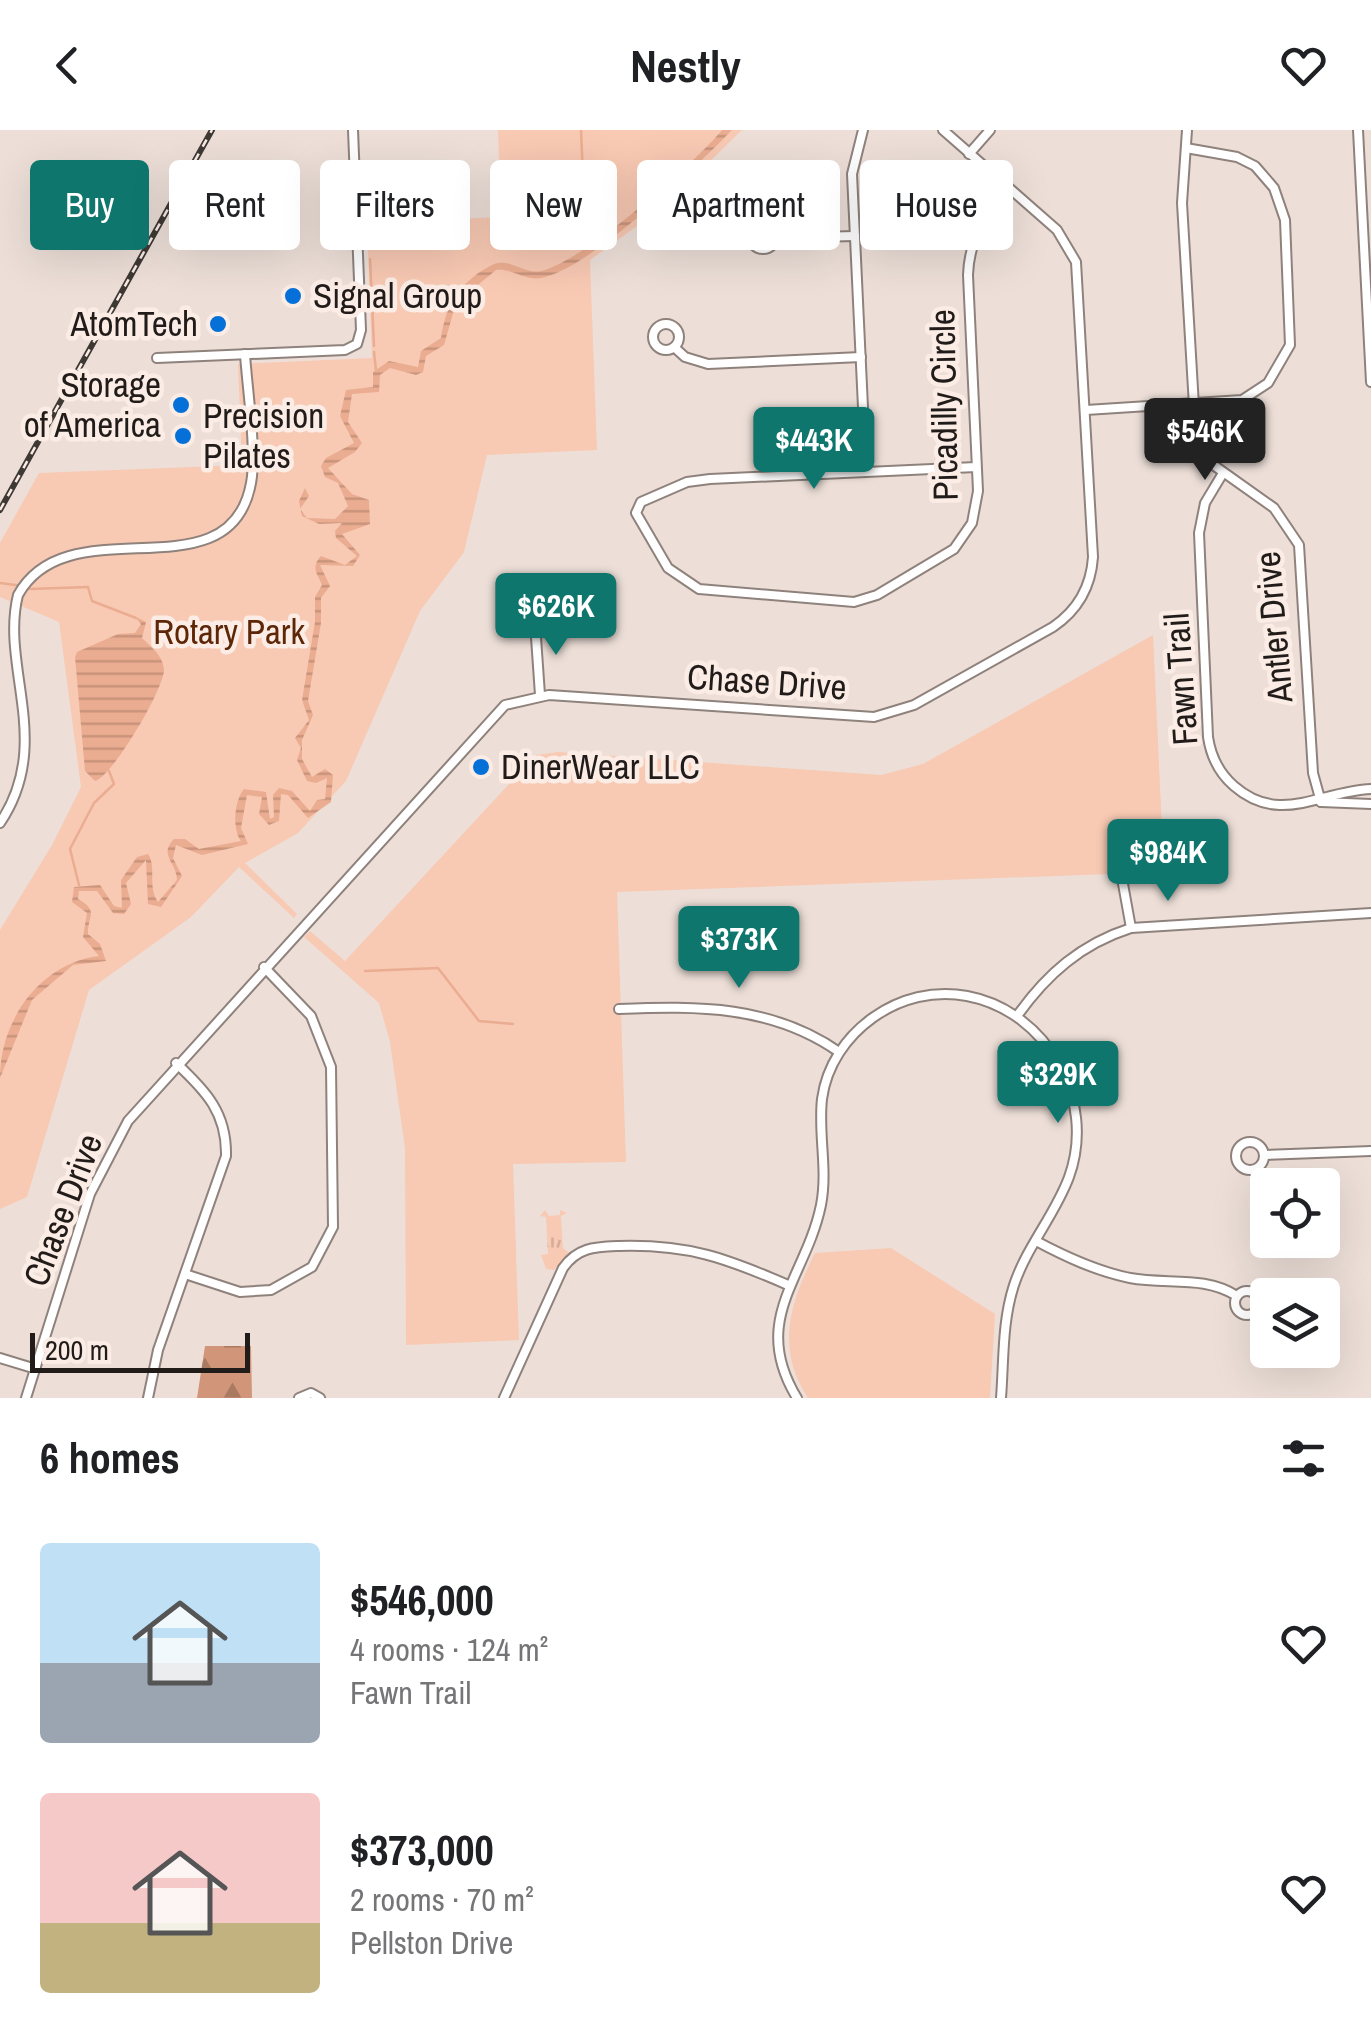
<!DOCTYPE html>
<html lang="en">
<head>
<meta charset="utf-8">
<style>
  :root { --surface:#fff; --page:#f2f2f2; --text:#202124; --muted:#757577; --accent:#0f766e }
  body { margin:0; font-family:"Archivo Narrow",sans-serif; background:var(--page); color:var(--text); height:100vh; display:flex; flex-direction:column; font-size:38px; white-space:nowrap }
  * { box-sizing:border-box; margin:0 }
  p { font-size:32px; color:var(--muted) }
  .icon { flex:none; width:55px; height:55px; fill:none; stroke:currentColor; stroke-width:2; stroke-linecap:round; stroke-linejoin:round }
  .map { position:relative; height:1268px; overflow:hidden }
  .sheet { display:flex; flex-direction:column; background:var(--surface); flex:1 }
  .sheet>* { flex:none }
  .banner { position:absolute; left:30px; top:30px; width:1312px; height:90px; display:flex; gap:20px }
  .controls { position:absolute; left:1250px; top:1038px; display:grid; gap:20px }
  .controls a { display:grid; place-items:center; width:90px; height:90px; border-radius:10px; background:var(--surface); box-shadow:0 10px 40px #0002; font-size:50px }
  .scale { position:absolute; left:30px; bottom:25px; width:220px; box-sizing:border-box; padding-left:10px; border:5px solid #211c19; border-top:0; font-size:28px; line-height:35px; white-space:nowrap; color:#211c19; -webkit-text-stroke:8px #fbece5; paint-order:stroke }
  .price { position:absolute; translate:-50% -85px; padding:0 22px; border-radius:10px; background:var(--accent); color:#fff; font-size:32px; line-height:65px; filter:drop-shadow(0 2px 5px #0008) }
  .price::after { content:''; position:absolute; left:50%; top:60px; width:30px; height:22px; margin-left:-15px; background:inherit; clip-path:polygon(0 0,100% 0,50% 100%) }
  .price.on { background:#222; color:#fff }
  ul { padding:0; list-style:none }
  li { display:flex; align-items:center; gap:30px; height:250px; padding:0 40px }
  li span { display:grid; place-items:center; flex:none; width:280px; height:200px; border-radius:10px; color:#555 }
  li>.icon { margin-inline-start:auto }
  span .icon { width:120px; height:120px; fill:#fffc; stroke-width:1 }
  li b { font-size:42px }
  h2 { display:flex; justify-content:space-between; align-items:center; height:120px; padding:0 40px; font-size:42px }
  .pill { padding:0 35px; border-radius:10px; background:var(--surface); box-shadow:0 10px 40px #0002; font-size:35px; line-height:90px }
  .pill.on { background:var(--accent); color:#fff }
  header { display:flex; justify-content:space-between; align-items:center; height:130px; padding:0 40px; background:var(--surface); font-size:45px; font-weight:700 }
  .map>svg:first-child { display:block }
  .grass { fill:url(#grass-tufts) }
  .forest { fill:url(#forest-firs) }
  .park { fill:#f8c9b3 }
  .water { fill:url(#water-rules) }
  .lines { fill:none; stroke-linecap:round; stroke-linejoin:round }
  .stream { stroke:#ebad91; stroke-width:2.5 }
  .minor-casing { stroke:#8f827c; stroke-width:12 }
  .minor { stroke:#fff; stroke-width:8 }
  .rail-casing { stroke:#3f3935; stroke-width:6 }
  .rail { stroke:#fbece5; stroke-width:2.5; stroke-dasharray:8; stroke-linecap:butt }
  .poi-dot { fill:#0570d8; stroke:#fbece5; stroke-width:4 }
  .labels { text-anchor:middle; stroke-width:9; stroke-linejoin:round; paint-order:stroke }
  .poi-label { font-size:35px; fill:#211c19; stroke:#fbece5; text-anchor:start }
  .street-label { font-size:35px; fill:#211c19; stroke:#fbece5 }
  .park-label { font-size:35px; fill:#5d2606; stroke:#fbece5 }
</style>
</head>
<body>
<header><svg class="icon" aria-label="back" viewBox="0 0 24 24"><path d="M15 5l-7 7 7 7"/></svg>Nestly<svg class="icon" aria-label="heart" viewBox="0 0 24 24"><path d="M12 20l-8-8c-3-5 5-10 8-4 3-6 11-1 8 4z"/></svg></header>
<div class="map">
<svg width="1371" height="1268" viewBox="0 0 1371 1268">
  <defs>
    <pattern id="grass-tufts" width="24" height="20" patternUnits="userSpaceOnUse" patternTransform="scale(2.5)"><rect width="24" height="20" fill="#f8c9b3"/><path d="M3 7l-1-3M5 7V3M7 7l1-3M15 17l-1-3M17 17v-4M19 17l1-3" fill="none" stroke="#d4ac99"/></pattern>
    <pattern id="forest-firs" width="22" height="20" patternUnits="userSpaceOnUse" patternTransform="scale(2.5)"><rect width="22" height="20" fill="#d19579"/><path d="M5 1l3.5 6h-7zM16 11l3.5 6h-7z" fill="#a97962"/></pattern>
    <pattern id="water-rules" width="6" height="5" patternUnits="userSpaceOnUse" patternTransform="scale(2.5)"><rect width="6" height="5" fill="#ebad91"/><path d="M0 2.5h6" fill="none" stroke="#c9947c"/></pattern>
  </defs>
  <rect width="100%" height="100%" fill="#eddfd8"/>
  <polygon class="grass" points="545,1080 549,1086 560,1085 560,1080 567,1083 561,1086 563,1118 569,1123 554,1140 546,1139 541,1125 548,1124 546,1087 540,1086"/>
  <polygon class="forest" points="205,1216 251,1216 252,1268 197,1268"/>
  <g class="park">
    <polygon points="498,0 742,0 662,78 590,130 597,320 487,325 464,422 420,481 346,651 298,703 245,733 297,784 294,788 239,737 191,787 89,860 27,1067 0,1079 0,800 52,715 81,657 59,492 0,467 0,413 39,343 242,335 238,234 372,228 367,93 501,87"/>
    <polygon points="1153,505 1164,742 617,762 626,1032 513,1034 519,1210 406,1215 405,1018 390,912 379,873 304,807 310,801 345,831 536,625 558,622 881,645 923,634"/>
    <path d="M891,1118L995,1184L990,1268H808C775,1218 790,1173 815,1123Z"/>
  </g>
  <g class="water">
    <path d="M722,0H732C696,37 590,139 541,148C526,151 512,138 496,140L456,173L444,215L426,226L423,242L416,245L390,238L380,245L379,262L352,264L348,292L362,313L355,322L328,338L352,364L369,370L370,394L342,404L360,425L353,436L320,435L330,456L321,468V493L308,571L313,585L302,610V629L312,647L325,639L333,645L331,672L308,688L288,665L281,664L279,691L269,695L259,684L262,667L247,665L241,698L248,714L202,725L176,715L173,728L182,746L161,777L148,774L146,730L126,753L131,774L124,784L113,783L97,761H79L78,769C100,781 87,787 88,804L100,814L106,831L73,835L32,870L0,948C0,889 41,833 99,826L83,807L87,783L72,772L74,757L100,755L114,776L122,778L121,750L137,727L148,724C157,737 147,756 158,772L177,750C177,733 158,725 174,709H185L199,719L241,711C232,699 234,671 244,659L266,662L270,689L274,687L273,665L279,658L292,661L310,681L317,670L325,669L327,648L316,653L307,651L297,630L301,618L295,608L309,590L302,570L315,492V467L322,455C318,445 310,437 321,426L345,435L357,426L336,408L335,401L342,393L319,394L302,386L299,371L305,358L309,366L300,379L307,388L335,389L348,376L338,353L325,347L321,336L326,328L354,313L340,286L346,260L373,257V242L389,231L418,237L421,221L441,208C446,174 459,153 490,136C508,125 523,145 541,141C583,132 694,34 722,0Z"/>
    <polygon points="435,64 435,83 377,85 376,66"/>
    <path d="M134,486L146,492L142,508C151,517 163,525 164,540C164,559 112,647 95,651L85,641L75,527L77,522L118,504L135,503L141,494Z"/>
  </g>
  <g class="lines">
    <g class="stream">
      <polyline points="581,0 586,118"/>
      <polyline points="370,129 374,216"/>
      <polyline points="374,222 376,241"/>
      <polyline points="0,453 23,456"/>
      <polyline points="30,459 88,457 92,471 136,488"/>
      <polyline points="79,755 70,719 94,673 114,654 109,641"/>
      <polyline points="365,841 438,838 479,891 513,894"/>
    </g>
    <g class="minor-casing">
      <g id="minor">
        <polyline points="863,0 852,44 866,341"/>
        <polyline points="1187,0 1182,73 1195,293 1212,334 1274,378 1299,415 1313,643 1321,672"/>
        <polyline points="1358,0 1371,252"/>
        <polyline points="969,24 990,0"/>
        <circle cx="763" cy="106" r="13"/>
        <polyline points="776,108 855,106"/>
        <circle cx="666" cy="207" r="13"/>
        <polyline points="674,217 685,227 708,234 861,227"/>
        <polyline points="157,228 345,220 357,214 361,200 353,0"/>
        <polyline points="1086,280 1242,270 1268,253 1290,215 1285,90 1274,58 1255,36 1237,27 1186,18"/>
        <path d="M976,337L710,349L687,352L641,372L636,383L668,438L699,459L854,472L877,465L954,419L972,393L978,361L968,145C969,109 986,85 1008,58"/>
        <path d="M1223,343L1205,373L1199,403L1208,607C1211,627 1219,643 1234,656C1280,696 1320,661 1371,659"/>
        <circle cx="534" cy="480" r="13"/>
        <polyline points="535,493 540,565"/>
        <polyline points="1321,672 1371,674"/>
        <path d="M0,693C54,613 0,537 18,465C69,373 230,469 251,353C257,322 247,257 245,224"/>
        <polyline points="1121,743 1131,798"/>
        <path d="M619,879C698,876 772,875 839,922"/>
        <path d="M1017,886C1047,844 1081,814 1131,798L1371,783"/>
        <circle cx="1250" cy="1026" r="14"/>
        <polyline points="1264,1025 1371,1021"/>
        <path d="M1036,1111C1066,1127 1096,1141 1130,1148C1167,1155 1204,1145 1237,1166"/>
        <polyline points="185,1144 240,1162 271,1160 312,1137 333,1097 331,937 311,886 264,837"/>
        <circle cx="1247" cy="1173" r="12"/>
        <polyline points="0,1228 36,1239"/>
        <path d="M26,1268L90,1064L128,991L505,575L549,565L874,587L914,575L1053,497C1078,480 1091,457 1093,427L1076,132L1057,100L943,0"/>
        <path d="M148,1268L158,1220L226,1026C227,983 206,961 176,933"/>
        <polyline points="299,1268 311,1263 320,1268"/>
        <path d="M504,1268L563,1138C578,1117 595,1117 619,1116C688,1114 726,1128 788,1155"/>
        <path d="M797,1268C749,1189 806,1148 821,1075C828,1039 818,1004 822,969C831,902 901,853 967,866C1047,881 1097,970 1069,1047C1055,1085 1027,1116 1014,1155C1002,1192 1004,1229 1001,1268"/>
      </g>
    </g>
    <use href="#minor" class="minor"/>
    <g class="rail-casing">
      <polyline id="rail" points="0,380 212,0"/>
    </g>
    <use href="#rail" class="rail"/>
  </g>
  <g class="poi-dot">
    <circle cx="293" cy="166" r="10"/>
    <circle cx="218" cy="194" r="10"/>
    <circle cx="181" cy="275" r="10"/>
    <circle cx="183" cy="306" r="10"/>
    <circle cx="481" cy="637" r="10"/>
  </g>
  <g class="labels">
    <g class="poi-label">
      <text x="313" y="178">Signal Group</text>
      <text x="198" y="206" text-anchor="end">AtomTech</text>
      <text x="161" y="267" text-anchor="end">Storage<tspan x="161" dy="40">of America</tspan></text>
      <text x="203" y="298">Precision<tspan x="203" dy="40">Pilates</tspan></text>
      <text x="501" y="649">DinerWear LLC</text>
    </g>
    <g class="street-label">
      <text transform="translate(944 275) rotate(-91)" y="12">Picadilly Circle</text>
      <text transform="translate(1274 497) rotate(-95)" y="12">Antler Drive</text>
      <text transform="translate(1181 549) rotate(-94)" y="12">Fawn Trail</text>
      <text transform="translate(767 552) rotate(4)" y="12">Chase Drive</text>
      <text transform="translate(63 1080) rotate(-69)" y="12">Chase Drive</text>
    </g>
    <g class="park-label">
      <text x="229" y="514">Rotary Park</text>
    </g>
  </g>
</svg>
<div class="controls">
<a><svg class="icon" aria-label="locate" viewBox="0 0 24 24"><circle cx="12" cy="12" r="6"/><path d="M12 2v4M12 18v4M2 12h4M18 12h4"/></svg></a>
<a><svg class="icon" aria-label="layers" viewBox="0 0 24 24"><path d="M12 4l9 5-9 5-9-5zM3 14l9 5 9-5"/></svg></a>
</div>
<div class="scale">200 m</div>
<b class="price on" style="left:1205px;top:353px">$546K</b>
<b class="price" style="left:814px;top:362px">$443K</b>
<b class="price" style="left:556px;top:528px">$626K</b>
<b class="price" style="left:1168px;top:774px">$984K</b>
<b class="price" style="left:739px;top:861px">$373K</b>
<b class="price" style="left:1058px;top:996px">$329K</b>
<div class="banner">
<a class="pill on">Buy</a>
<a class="pill">Rent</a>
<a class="pill">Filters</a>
<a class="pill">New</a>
<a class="pill">Apartment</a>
<a class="pill">House</a>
</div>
</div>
<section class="sheet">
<h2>6 homes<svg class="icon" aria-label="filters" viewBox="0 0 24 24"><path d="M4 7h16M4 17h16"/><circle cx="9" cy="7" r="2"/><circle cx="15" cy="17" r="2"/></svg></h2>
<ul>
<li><span style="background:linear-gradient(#bfe0f5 60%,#9aa5b1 0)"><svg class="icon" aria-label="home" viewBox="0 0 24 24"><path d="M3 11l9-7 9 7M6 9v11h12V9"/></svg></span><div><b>$546,000</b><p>4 rooms · 124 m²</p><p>Fawn Trail</p></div><svg class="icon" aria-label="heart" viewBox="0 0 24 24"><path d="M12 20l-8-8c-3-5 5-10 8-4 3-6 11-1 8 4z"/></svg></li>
<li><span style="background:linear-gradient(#f6c9c9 65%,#c2b280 0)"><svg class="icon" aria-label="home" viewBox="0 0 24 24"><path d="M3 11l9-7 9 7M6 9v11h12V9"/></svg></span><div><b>$373,000</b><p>2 rooms · 70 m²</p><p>Pellston Drive</p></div><svg class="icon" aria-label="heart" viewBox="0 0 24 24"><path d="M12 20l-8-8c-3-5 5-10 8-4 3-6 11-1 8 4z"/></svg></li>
</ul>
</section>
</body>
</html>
